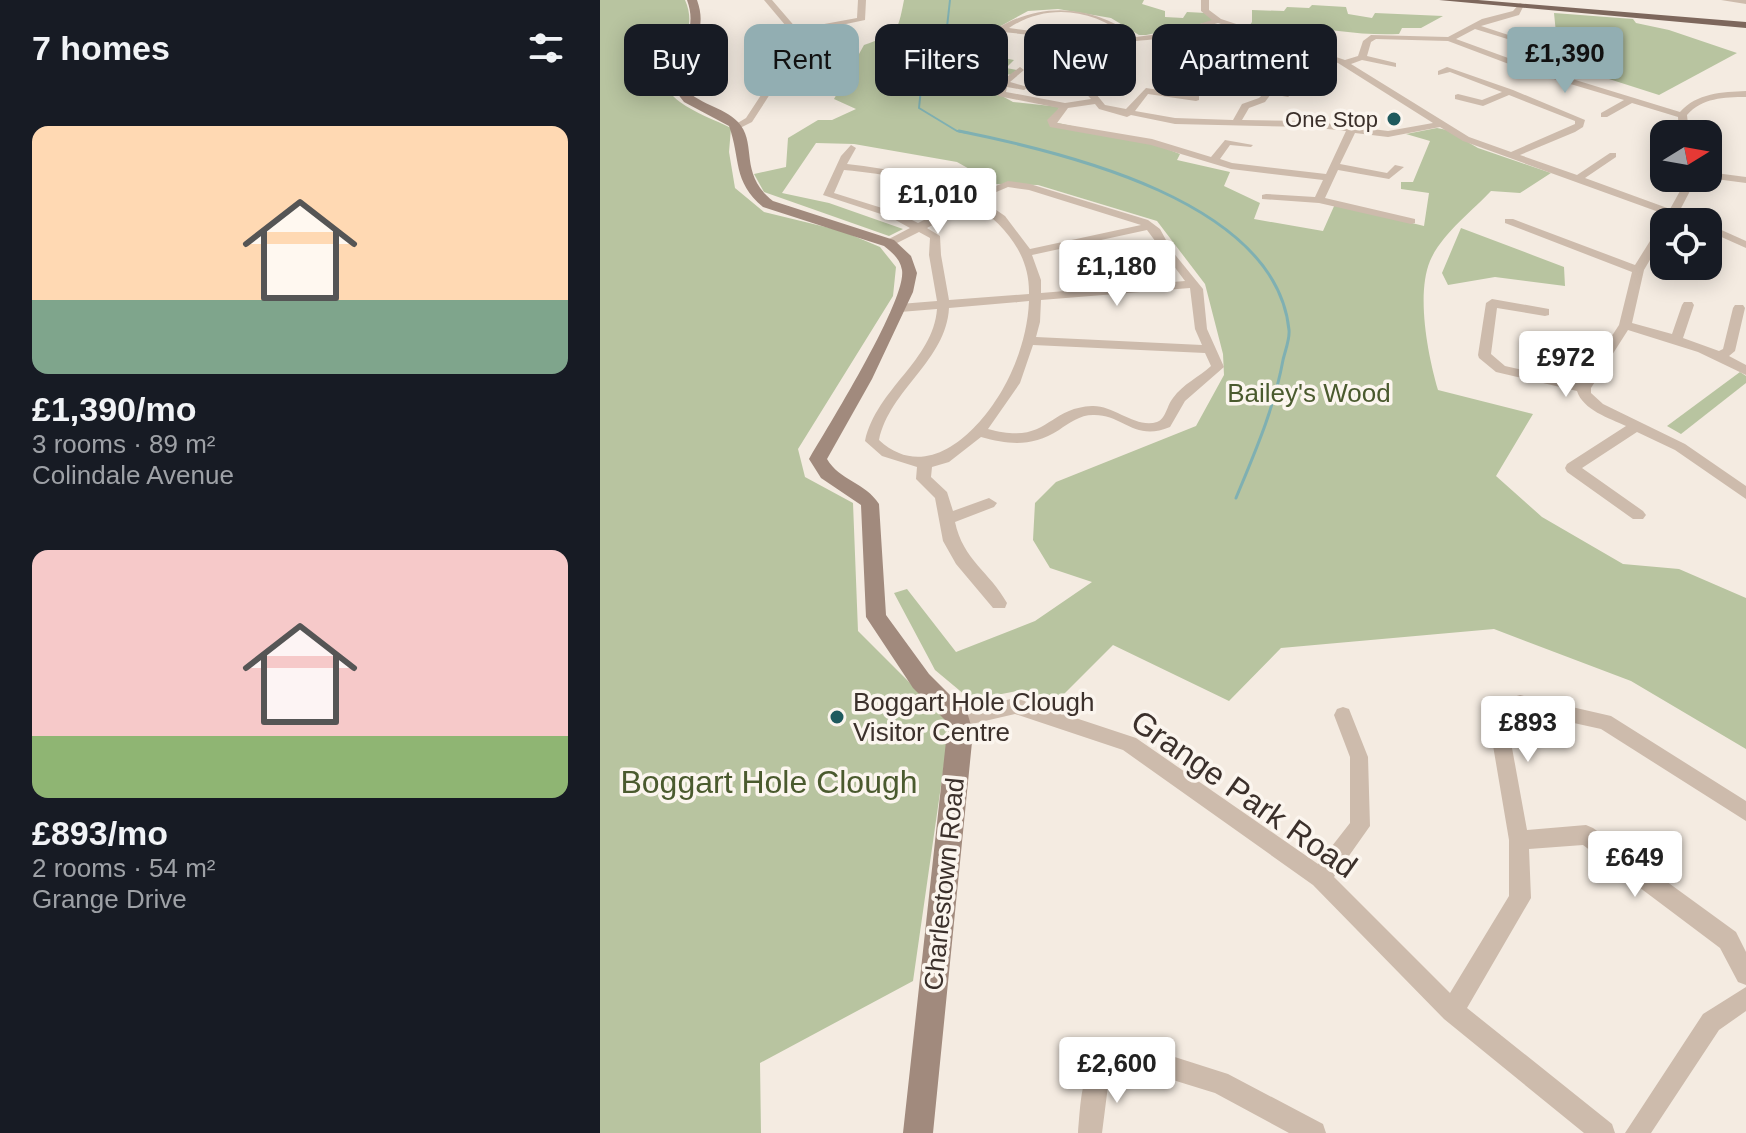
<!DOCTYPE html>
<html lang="en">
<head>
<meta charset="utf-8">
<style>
  :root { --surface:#171b24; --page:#20242c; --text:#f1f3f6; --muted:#9ea1a6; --accent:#92aeb2 }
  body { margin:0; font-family:Helvetica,sans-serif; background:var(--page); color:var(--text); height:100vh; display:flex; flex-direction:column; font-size:30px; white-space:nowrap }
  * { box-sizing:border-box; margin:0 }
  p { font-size:26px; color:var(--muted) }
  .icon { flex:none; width:44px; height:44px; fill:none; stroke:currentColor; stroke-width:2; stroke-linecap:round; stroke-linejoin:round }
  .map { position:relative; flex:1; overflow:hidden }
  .side { display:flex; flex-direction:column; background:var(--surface); width:600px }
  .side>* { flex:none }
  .guide { position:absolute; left:24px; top:24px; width:760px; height:72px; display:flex; gap:16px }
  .needle { width:52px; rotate:79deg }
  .tools { position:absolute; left:1050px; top:120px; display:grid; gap:16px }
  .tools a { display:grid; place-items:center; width:72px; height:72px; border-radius:16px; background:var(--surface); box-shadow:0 4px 20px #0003; font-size:40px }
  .price { position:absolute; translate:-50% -68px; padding:0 18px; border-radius:8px; background:#fff; color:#222; font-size:26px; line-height:52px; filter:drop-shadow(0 2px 4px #0008) }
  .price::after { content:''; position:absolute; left:50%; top:48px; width:24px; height:18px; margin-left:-12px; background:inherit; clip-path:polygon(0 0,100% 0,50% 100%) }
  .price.current { background:var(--accent); color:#111 }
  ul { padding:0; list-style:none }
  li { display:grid; align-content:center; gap:16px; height:424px; padding:0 32px }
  li span { display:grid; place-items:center; height:248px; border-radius:16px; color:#555 }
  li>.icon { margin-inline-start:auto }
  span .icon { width:144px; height:144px; fill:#fffc; stroke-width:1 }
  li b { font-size:34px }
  h2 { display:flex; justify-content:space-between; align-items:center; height:96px; padding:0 32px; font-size:34px }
  .chip { padding:0 28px; border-radius:16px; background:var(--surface); box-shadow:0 4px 20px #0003; font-size:28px; line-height:72px }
  .chip.current { background:var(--accent); color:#111 }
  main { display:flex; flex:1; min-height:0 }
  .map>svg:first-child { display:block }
  .green { fill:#b8c4a0 }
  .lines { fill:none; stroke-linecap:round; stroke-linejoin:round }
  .stream-far1 { stroke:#7fb0b2; stroke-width:2 }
  .stream { stroke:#7fb0b2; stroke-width:3 }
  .street { fill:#cdbbac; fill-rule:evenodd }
  .secondary { fill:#a18a7d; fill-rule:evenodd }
  .primary { fill:#7d675c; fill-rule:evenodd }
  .poi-dot { fill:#1f5a5e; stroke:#fbf5ee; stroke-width:3 }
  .labels { text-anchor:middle; stroke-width:7; stroke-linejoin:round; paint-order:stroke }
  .far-poi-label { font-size:22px; fill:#3b302b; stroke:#fbf5ee; text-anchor:end }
  .park-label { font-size:26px; fill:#4a5a2e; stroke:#fbf5ee }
  .poi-label { font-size:26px; fill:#3b302b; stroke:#fbf5ee; text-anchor:start }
  .street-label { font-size:26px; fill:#3b302b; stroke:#fbf5ee }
  .near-park-label { font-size:32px; fill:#4a5a2e; stroke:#fbf5ee }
  .near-street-label { font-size:32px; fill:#3b302b; stroke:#fbf5ee }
</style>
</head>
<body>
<main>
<section class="side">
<h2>7 homes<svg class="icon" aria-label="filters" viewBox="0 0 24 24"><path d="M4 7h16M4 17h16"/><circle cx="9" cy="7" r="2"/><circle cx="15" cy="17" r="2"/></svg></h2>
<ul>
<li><span style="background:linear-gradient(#ffd9b3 70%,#7fa58c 0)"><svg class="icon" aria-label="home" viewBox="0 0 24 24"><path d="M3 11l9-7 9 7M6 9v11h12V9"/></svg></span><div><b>£1,390/mo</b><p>3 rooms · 89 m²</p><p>Colindale Avenue</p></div></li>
<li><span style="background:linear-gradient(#f6c9c9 75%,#8fb573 0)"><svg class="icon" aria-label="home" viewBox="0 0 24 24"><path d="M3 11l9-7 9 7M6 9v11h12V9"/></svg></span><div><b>£893/mo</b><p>2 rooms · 54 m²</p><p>Grange Drive</p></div></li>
</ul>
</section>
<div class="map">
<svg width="1146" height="1133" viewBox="0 0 1146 1133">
  <rect width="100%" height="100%" fill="#f4ebe1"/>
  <g class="green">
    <path d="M0,0H85C106,46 41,75 80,102C95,113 115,120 131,128L129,152L135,188L164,212L242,231L280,247L296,267L293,296L198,449L205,477L253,503L258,631L350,723L313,981L160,1063L161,1133H0Z"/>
    <path d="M304,0H544L542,4L565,11V17L583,18L587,12L606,13L615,21L546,35H539L511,18L458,9L428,11L370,43L407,48L398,57L414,60L406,68L417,70L412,75L405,74L393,86L402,96L413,102L460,107L449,121L554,144L580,154L577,160L630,172L624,186L660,203L654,219L723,231L735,204L824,226L829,193L801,189V182H813L830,141L806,134L837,128L847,130L878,148L951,173L920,193L891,191C872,211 841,235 830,261C816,295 828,356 838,390L933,414L896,476L942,517L1023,564L1079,569L1146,598V749L1031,681L894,629L681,648L629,701L513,645L458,700L417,691L371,700L335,670L294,593L307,589L356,652L435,621L492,582L450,568L433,540L435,503L456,482L596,426L624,375L623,354L605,284L557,221L438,185L396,184L357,162L254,144L216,143L182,193L229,203L303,229L289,236L164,192L154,174L186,167L188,138L218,120H232L256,109L234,99L264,45C297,33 297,36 304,0Z"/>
    <path d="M712,5L746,7L748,14L772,18L775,13L843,16L821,28H802L799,34C763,36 727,29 691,25L681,37L647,29L652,22V10L684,11L687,7L709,8Z"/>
    <polygon points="954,13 1033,19 1036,23 1069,30 1137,53 1059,95 959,63"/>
    <polygon points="861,228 964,267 965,286 895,277 848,285 842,273"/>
    <polygon points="1140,372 1146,376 1146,383 1081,434 1067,426"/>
  </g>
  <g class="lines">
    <polyline class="stream-far1" points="350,0 347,27 324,60 319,108 357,131 369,133"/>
    <path class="stream" d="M359,131C463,152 676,201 689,330C690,339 685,351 683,360C674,409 655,452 636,498"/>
    <g class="street">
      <polygon points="164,0 172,0 197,29 257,18 258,0 266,0 265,20 199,34 201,46 152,122 136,130 131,127 146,118 193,46 191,32"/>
      <path d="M601,0H609V10L621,19L745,60L758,56L763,41L771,35L848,37L882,19L913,11L920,3L924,5L919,15L881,26L927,41V45L875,29L856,39L933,67L1080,112C1097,93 1122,92 1146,91V97C1124,97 1102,98 1087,115L1089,134H1079L1078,117L1032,103L1007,117H1001V113L1024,100L927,71L848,41L776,39L771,42L767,56L796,63V67L762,60L751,64L869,137L911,152L975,124V121L909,95L883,106L855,99V95L858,94L882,100L902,92L850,72L838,75V71L847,67L913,90L985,120L983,127L975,132L920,155L977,175L1010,153H1016V157L985,178L1070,209L1080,191L1081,178H1091L1090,191L1079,212L1102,222H1087L1076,218L1073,222H1065L1067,215L863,141L840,127L788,137L755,133L740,164L787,173L795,165L804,167L789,179L738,170L725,198L815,219V223L811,224L719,203L662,199V195L666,194L715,197L723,180L631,169L551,145L450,127L447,120L459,108L398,96L400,82L420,67L424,70L410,82L428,87L424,90L407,87L406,92L465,103L491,99C484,91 474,84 473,76C471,50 510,41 528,38C494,8 446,3 409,28L440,32V36L403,32L386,44L379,42C426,1 487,0 536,37L574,32L612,20L601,11ZM618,23L738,63L833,123L788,131L709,121L642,120L649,108L665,102L671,94L688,97L692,94L669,88L659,98L642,104L633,120L575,118L535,111L548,94L596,101L599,100V96L546,88L526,109L505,105L488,84C498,83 513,88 521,83L520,81L498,77L484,80L481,77C492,40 534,42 566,38L580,47L666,60L672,64L670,73L703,78L707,75L678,69L680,63L671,56L582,43L574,36ZM495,104L499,109L527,117L531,115L575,124L709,127L746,131L726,174L632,163L620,159L630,145L651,147L653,145L625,140L611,157L552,139L457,123L468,108Z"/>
      <polygon points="1121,0 1146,0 1146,4"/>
      <path d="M251,145L256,148L247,164C292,169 332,177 374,195L408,181L430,184L548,220L560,229L572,251L603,289L607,329L624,367L585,401L570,427C534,442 523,414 493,415C480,415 469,423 459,430C432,447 410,445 381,437L349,462L332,467L331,477L347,492L353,511L389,498L397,503L394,507L355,522C363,560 390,572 407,603L405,608H393L356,564L343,541L335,498L316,479L317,467L282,456L265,441C277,388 333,361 337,309L300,312L294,308L300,304L337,301L329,255L330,238L319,232L293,245H285V241L310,228L290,217L223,195L241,156ZM244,170C289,174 324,182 366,199L318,223L298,213L234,193ZM408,187L429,190L541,225L430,249L405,216L380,199ZM373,203C404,225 430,253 429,294L349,300L341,255L340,236L327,228ZM547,230L585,281L441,293V280L432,255ZM590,288L595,329L602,345L436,337L440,322L441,300ZM429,301C428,326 421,351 411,373C390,420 332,489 279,440C290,389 346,361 349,308ZM433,345L605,353L611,366C599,377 583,384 573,398C567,405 566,419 557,422C536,429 514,405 492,406C446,408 448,446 388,429L420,383Z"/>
      <polygon points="1108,172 1146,177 1146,183 1108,178"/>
      <path d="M905,219H913L1035,265L1060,225L1064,224V236L1044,270L1032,323L1072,334L1082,305L1084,302H1092L1094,305L1083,338L1119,351L1123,349L1133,308L1135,305H1143L1145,308L1135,351L1129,356L1146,365V375L1098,352L1028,330L991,388V393L1003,404L1085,444L1146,486V499L1075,450L1037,432L982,468L1043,511L1046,515L1043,519H1033L967,472L965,468L967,464L1026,426C1009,418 983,410 977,391L896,372L879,358L878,355L886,303L892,299L949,309V315L945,316L897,308L891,354L905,366L981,383L1019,325L1032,272L905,223Z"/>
      <polygon points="1108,224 1146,241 1146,248 1108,231"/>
      <polygon points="1093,266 1105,266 1102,276 1094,276"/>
      <polygon points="920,695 1011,716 1146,801 1146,821 1001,729 920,711 906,715 927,830 986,825 993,828 1136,932 1146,952 1146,985 1138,982 1120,948 983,845 929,849 931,898 867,1008 1012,1124 1015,1133 984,1133 844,1019 713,885 523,750 415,714 359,727 353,725 350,719 353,713 359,711 415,698 536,738 718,864 750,823 750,757 734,715 737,709 743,707 749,709 768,757 770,826 734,877 850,993 909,896 909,840 887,710 890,704"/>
      <polygon points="1146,987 1146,1011 1119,1030 1051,1133 1025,1133 1103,1014"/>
      <path d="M534,1044L628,1074L723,1124L726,1133H689L615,1093L534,1068L520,1069L509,1078L502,1133H478C482,1090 480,1048 534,1044Z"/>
    </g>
    <path class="secondary" d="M87,0H97C111,39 80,49 80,84C99,106 123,106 138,122C158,143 138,174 173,201L294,240L311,256L317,273L313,292L272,379L227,459C239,480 266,483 279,504L286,615L329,674L367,712L373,732L333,1133H303L348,723L313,688L266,617L261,505L221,478L209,459C227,428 307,300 302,270C300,259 293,253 284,246L163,207C132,181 141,159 129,126L84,102L70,84C69,49 101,39 87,0Z"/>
    <polygon class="primary" points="839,0 878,0 1146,22 1146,28"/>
  </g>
  <g class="poi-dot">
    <circle cx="794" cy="119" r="8"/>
    <circle cx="237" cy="717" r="8"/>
  </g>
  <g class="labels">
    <g class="far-poi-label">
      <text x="778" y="127">One Stop</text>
    </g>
    <g class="park-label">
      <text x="709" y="402">Bailey's Wood</text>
    </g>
    <g class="poi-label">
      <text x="253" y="711">Boggart Hole Clough<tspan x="253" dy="30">Visitor Centre</tspan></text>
    </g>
    <g class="street-label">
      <text transform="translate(344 884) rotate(-84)" y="9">Charlestown Road</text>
    </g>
    <g class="near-park-label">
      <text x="169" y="793">Boggart Hole Clough</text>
    </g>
    <g class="near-street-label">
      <text transform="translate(644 794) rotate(35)" y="11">Grange Park Road</text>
    </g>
  </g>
</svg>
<div class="tools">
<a><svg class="needle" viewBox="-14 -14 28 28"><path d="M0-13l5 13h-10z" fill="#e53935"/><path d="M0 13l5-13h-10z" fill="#9ea1a6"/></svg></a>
<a><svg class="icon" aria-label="locate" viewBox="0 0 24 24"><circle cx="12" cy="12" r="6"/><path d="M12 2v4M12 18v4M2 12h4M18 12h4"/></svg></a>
</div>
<b class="price current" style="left:965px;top:95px">£1,390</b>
<b class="price" style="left:338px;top:236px">£1,010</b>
<b class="price" style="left:517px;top:308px">£1,180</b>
<b class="price" style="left:966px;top:399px">£972</b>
<b class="price" style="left:928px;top:764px">£893</b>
<b class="price" style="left:1035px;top:899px">£649</b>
<b class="price" style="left:517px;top:1105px">£2,600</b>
<div class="guide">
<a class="chip">Buy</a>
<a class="chip current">Rent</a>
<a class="chip">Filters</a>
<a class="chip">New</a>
<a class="chip">Apartment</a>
</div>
</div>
</main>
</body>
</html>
